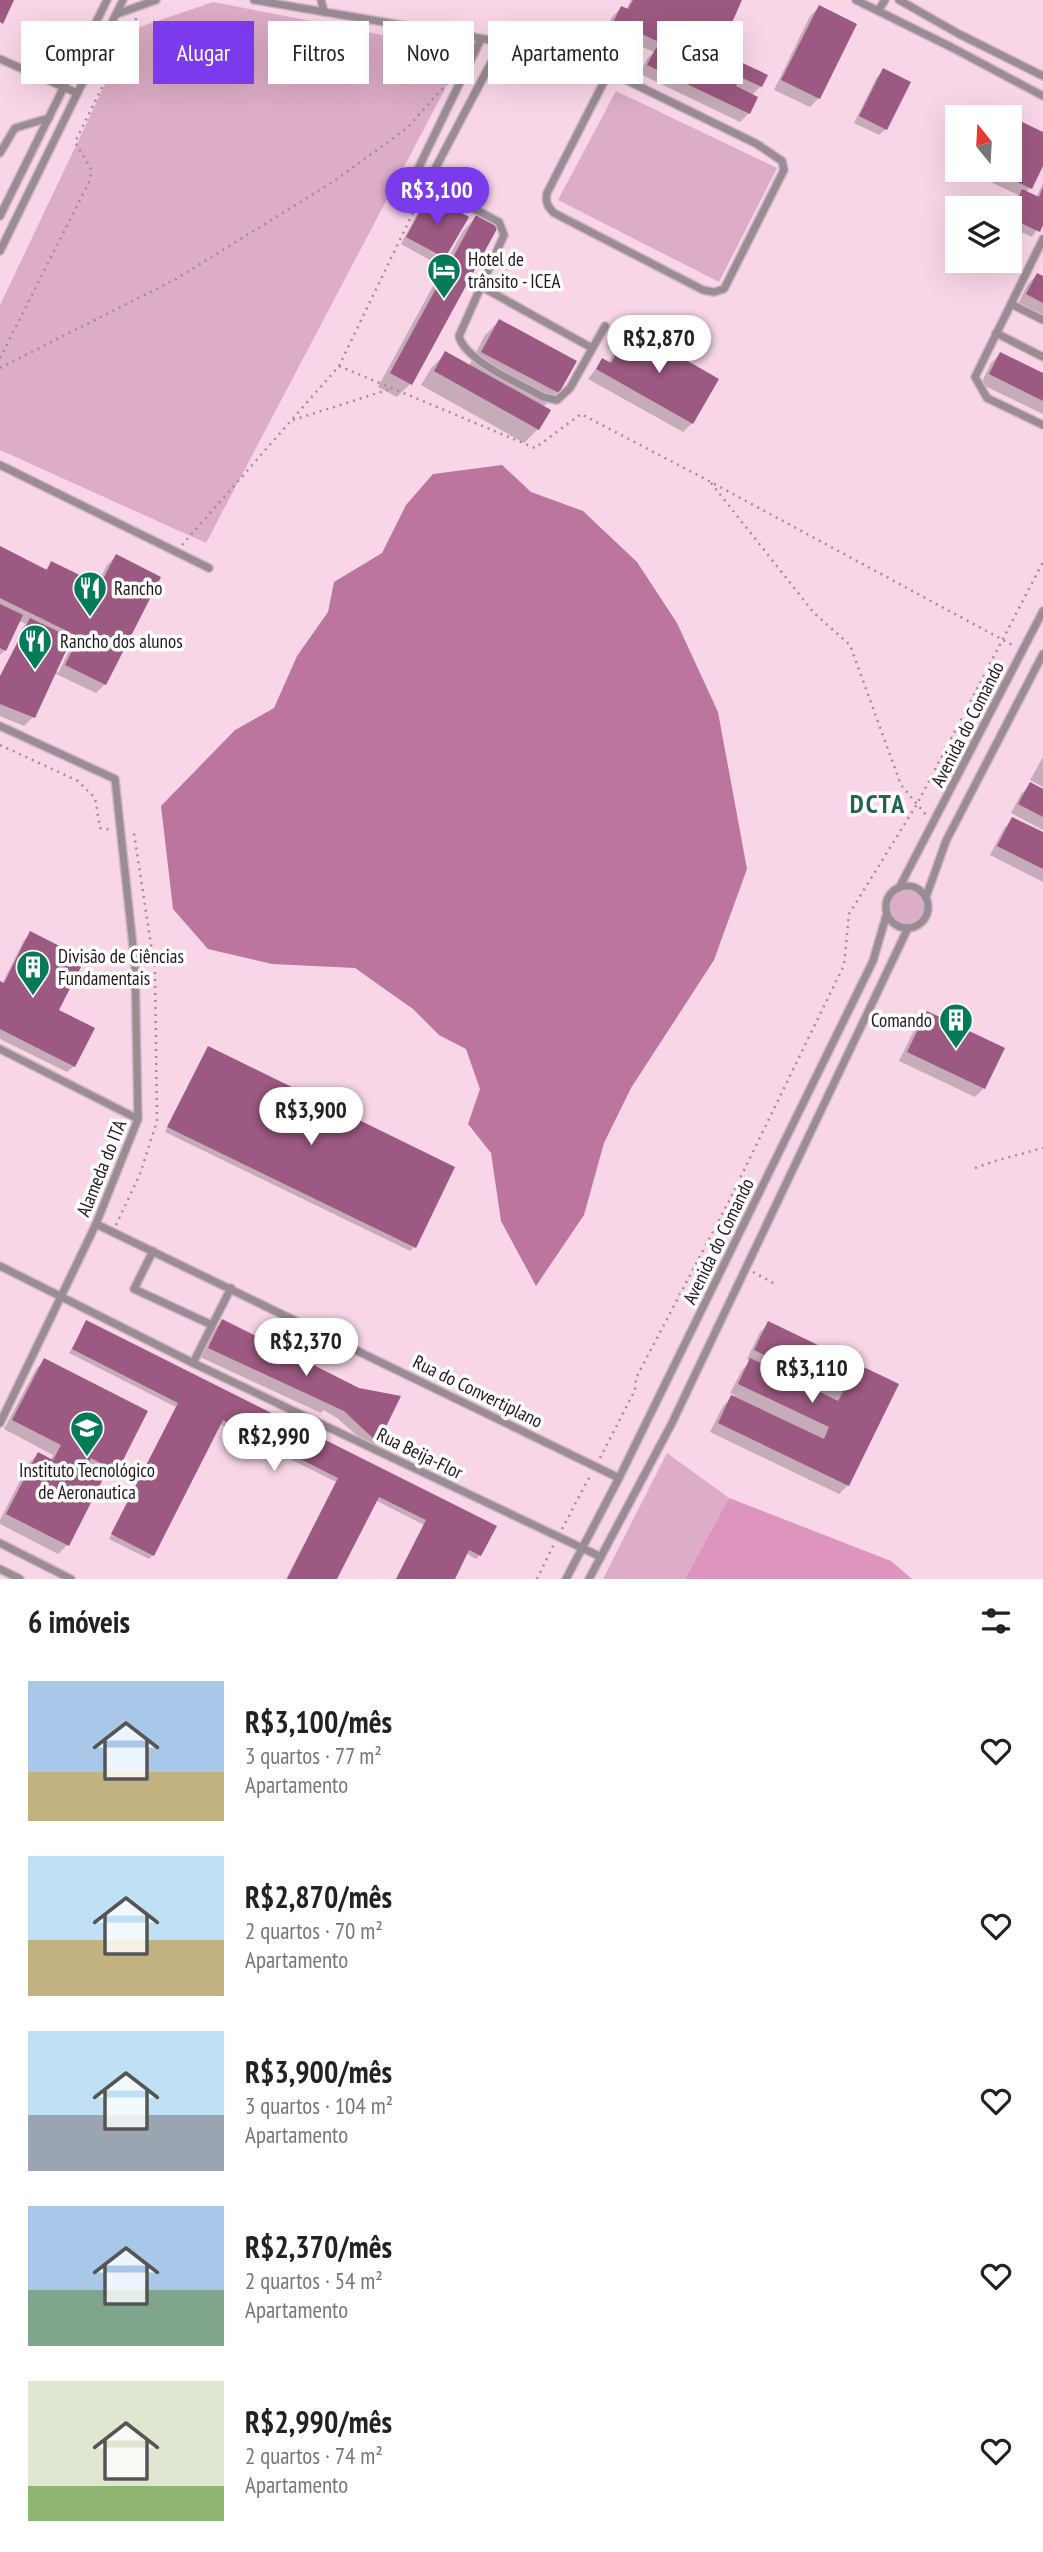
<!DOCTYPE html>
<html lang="pt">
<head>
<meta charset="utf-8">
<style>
  :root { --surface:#fff; --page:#f6f6f6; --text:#222; --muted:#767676; --accent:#7c3aed }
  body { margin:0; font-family:"PT Sans Narrow",sans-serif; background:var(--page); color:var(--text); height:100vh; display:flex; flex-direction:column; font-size:26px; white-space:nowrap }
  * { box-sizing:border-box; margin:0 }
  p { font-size:23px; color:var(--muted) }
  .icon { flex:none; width:38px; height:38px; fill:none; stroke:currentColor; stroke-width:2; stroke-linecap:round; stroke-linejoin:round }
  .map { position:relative; height:1579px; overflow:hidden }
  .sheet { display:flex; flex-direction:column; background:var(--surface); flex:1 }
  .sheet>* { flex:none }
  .hud { position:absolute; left:21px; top:21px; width:1001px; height:63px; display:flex; gap:14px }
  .needle { width:46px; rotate:342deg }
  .controls { position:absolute; left:945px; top:105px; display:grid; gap:14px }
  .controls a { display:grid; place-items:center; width:77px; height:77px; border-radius:0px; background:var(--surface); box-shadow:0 7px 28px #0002; font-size:35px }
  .price { position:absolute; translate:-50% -60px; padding:0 16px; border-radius:24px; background:#fff; color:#222; font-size:23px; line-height:46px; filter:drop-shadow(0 2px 4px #0008) }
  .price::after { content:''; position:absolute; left:50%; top:42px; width:21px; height:16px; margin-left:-10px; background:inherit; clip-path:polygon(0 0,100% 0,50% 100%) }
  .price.on { background:var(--accent); color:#fff }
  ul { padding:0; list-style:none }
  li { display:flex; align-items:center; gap:21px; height:175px; padding:0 28px }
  li span { display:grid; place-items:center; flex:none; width:196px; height:140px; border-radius:0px; color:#555 }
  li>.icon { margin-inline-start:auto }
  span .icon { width:84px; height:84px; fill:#fffc; stroke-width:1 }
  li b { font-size:30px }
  h2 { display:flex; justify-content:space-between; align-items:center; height:84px; padding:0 28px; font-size:30px }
  .pill { padding:0 24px; border-radius:0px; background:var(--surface); box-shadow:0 7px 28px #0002; font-size:24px; line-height:63px }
  .pill.on { background:var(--accent); color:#fff }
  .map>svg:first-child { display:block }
  .green { fill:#ddacc6 }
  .forest { fill:#dd94bd }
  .water { fill:#bc769e }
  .shadow { fill:#0003; fill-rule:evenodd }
  .building { fill:#9c5981 }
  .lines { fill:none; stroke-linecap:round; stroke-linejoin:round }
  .lane-casing { stroke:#d1b3c3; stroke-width:10 }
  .path { stroke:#a58b99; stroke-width:2.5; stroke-dasharray:2 5; stroke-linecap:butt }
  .lane { stroke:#9a8c93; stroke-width:7 }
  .labels { text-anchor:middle; stroke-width:7; stroke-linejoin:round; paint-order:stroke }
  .poi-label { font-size:19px; fill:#22161c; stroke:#fff; text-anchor:start }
  .street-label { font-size:19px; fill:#22161c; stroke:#fff }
  .district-label { font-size:26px; font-weight:bold; letter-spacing:2px; fill:#21654b; stroke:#fff }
</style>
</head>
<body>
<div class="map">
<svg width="1043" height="1579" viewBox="0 0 1043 1579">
  <rect width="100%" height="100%" fill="#f8d6e8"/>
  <g class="green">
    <polygon points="213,2 465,51 206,543 0,450 0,305 131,30"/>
    <polygon points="616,91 777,168 719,282 558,200"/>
    <circle cx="907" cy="907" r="18"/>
    <polygon points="667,1453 729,1498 685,1579 603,1579"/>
  </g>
  <polygon class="forest" points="729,1498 891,1561 912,1579 685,1579"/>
  <polygon class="water" points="502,465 531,492 583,511 637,562 677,623 718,712 747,869 714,960 631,1088 604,1143 584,1215 536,1286 501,1221 491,1153 468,1124 480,1089 466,1049 439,1035 413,1009 355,968 272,964 208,949 173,909 161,806 235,730 274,708 297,656 328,612 334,582 382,553 406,505 433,474"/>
  <g class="shadow">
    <polygon points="631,0 740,0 716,52 761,86 752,95 749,113 740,122 640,74 647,59 654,52 620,37 609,59 600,68 590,64 612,17 621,8 626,10"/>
    <polygon points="819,7 819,98 810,107 774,90 810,16"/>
    <polygon points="884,70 886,129 879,135 854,123 877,77"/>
    <polygon points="1010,118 1043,134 1043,162 1030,188 1025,193 1036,198 1043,183 1043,221 1032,237 1010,227 1010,210 1018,195 976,175 979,170 1010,170"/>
    <polygon points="429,197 444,257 437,264 401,244 423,203"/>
    <polygon points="476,217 411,383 397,397 378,387 463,231"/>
    <polygon points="1037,275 1043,278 1043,316 1018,304 1028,284"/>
    <polygon points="499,321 558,392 542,408 538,429 524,443 421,385 432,367 446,353 469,366 485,335"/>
    <polygon points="623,326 717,379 692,423 683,432 588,379 603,360 608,363 615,351 607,347"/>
    <polygon points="1000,354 1043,375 1043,414 981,384 991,363"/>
    <path d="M0,548L45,570L52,563L97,585L107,565L116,556L105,684L96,693L54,673L33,717L24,726L0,716V680L26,628H22L0,672L21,629L26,624L19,621L5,650L0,655ZM67,645L71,647L58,673L55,671Z"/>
    <polygon points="1043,757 1043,787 1030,780"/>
    <polygon points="1030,785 1043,791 1043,830 1011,813 1021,794"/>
    <polygon points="1013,819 1043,834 1043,882 990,855 1004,828"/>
    <polygon points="31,934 74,1066 67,1072 0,1039 0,983 2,984 24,940"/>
    <polygon points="927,1013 984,1088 975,1097 899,1061 918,1022"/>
    <polygon points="208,1048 414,1247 410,1251 165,1132"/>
    <polygon points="223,1321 358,1389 398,1398 377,1442 371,1448 337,1418 323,1410 321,1413 200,1357 214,1330"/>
    <polygon points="87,1322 494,1527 480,1555 476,1559 466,1553 453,1579 396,1579 424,1525 375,1500 335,1579 286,1579 336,1482 220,1424 153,1555 149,1559 109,1539 176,1407 69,1353"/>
    <polygon points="769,1323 896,1384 848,1485 839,1494 710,1432 723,1406 734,1395 730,1393 742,1370 751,1361 747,1359 760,1332"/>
    <polygon points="45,1360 116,1471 107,1480 102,1477 67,1545 58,1554 0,1524 0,1520 29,1463 38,1454 50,1461 53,1455 4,1429 36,1369"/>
  </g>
  <g class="building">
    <polygon points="0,0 14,0 3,24 0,22"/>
    <polygon points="633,0 742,0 719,52 768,75 762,87 740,77 736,86 758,97 750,114 647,65 656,48 696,67 699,61 627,27 611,60 598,54 621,6 628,9"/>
    <polygon points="819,5 857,24 820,99 781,80"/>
    <polygon points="883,68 911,82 887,130 859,116"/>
    <polygon points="1010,116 1043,132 1043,166 1032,189 992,170 1010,170"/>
    <polygon points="1043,187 1043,225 1040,232 1010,218 1022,189 1039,197"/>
    <polygon points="429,195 469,217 445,258 406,237"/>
    <polygon points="476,215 498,227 412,385 390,373"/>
    <polygon points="1037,273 1043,276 1043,303 1026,294"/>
    <polygon points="499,319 577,361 559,393 481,352"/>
    <polygon points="623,324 719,379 693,424 596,369 602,358 611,363 623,342 615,337"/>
    <polygon points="445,351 551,410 539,430 434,371"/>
    <polygon points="1000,352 1043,373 1043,401 989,374"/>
    <polygon points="0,546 47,570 51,561 100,585 116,554 161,577 106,685 65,665 79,637 0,598"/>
    <polygon points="0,604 23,615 6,651 0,648"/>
    <polygon points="30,618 72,638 35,718 0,704 0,676"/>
    <polygon points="1030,782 1043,789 1043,817 1018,804"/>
    <polygon points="1012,817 1043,832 1043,869 997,846"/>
    <polygon points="30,931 85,959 59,1010 95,1028 75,1067 0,1029 0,981 4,983"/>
    <polygon points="927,1011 1005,1048 985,1089 907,1052"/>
    <polygon points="208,1046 455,1167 416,1248 167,1127"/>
    <polygon points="222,1319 359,1388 401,1396 378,1443 344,1411 208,1348"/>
    <polygon points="86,1320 497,1526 481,1556 469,1550 455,1579 396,1579 426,1520 379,1497 337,1579 287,1579 338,1478 223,1420 154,1556 111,1534 178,1403 72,1349"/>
    <polygon points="768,1321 899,1384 849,1486 718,1423 731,1395 824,1439 829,1427 738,1384 750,1358 838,1401 843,1392 754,1350"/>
    <polygon points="44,1358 148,1411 117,1472 91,1458 86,1468 104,1477 69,1546 6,1514 38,1452 53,1460 61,1445 12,1420"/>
  </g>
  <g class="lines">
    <g class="lane-casing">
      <g id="lane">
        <polyline points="254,0 502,42 546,52"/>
        <polyline points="321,0 324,12"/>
        <polyline points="856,0 951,47 1043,96"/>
        <polyline points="899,0 959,34 1043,76"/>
        <polyline points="878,11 885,0"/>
        <polyline points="117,14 156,0"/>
        <path d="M481,39L415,175L416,178L499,222L504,235L459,336C465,361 521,384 543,397L557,400L570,388L605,326"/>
        <path d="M581,58L757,144L782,161L784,170L724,289L714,292L703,290L554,213C548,207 545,202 547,193L609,72"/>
        <polyline points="0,59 77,93"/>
        <polyline points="0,153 15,128 49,118"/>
        <polyline points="427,184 502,42"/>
        <polyline points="0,216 107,0"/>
        <polyline points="1043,239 975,377 987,398 1043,425"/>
        <polyline points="0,251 123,0"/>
        <polyline points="482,287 592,348"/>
        <polyline points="1011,304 1043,320"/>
        <polyline points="996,333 1043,357"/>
        <polyline points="0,465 209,568"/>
        <polyline points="0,726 115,779 135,965 138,1119 96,1224 0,1423"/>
        <circle cx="907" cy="907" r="21"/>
        <polyline points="899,888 1043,611"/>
        <polyline points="926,897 946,841 1043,654"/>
        <polyline points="0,1049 138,1119"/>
        <polyline points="96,1224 619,1478"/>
        <polyline points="153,1251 134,1289 212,1325"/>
        <polyline points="0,1266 193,1363 601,1557"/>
        <polyline points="193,1363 231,1288"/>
        <polyline points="0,1543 71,1579"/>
        <polyline points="0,1569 20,1579"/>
        <polyline points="566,1579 619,1478 873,961 887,913"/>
        <polyline points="589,1579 672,1423 908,928"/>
      </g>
    </g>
    <g class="path">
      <polyline points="0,358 90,180 91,169 75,142 137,17"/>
      <polyline points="339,366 535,448 581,414 709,481 1016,647"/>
      <polyline points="0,368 176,279 331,183 406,129 451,79"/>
      <polyline points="293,420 390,389"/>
      <polyline points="711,483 814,613 850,645 901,785 927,816"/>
      <polyline points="182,545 339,366 423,192"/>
      <polyline points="0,745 78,781 95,798 100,828 113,830"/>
      <polyline points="975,1168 995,1161 1043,1148"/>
      <polyline points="116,1225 140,1174 157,1121 155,971 134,833 130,833"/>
      <polyline points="753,1272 775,1284"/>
      <polyline points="600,1458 635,1390 636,1378 729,1201 844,965 849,914 917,804 1043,562"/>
      <polyline points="562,1529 590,1476"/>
      <polyline points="537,1579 554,1544"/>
    </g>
    <use href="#lane" class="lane"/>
  </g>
  <defs>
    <g id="hotel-pin" transform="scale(1.75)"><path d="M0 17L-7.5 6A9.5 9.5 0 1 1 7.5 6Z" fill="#047b58" stroke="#fff"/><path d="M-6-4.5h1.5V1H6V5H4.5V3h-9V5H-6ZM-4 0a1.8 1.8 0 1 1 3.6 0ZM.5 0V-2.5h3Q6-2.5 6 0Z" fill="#fff"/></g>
    <g id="restaurant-pin" transform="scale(1.75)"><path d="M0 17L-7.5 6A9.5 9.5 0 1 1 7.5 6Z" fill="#047b58" stroke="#fff"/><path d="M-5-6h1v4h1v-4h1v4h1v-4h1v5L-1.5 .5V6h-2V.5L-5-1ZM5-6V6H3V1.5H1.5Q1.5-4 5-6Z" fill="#fff"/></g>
    <g id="building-pin" transform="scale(1.75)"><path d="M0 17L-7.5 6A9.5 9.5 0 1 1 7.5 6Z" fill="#047b58" stroke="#fff"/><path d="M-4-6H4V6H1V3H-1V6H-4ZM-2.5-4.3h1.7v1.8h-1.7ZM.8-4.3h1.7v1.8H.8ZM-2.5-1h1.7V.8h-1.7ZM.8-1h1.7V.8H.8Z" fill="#fff"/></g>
    <g id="university-pin" transform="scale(1.75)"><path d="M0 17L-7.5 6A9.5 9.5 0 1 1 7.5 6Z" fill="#047b58" stroke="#fff"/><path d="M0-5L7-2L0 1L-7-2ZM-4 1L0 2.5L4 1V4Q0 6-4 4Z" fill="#fff"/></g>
  </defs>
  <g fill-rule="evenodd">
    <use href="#hotel-pin" x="444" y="270"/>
    <use href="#restaurant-pin" x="90" y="588"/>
    <use href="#restaurant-pin" x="35" y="641"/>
    <use href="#building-pin" x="33" y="967"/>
    <use href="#building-pin" x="956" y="1020"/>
    <use href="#university-pin" x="87" y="1428"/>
  </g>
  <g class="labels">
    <g class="poi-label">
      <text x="468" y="266">Hotel de<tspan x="468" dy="22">trânsito - ICEA</tspan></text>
      <text x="114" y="595">Rancho</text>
      <text x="60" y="648">Rancho dos alunos</text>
      <text x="58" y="963">Divisão de Ciências<tspan x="58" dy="22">Fundamentais</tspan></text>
      <text x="932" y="1027" text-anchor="end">Comando</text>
      <text x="87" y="1477" text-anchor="middle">Instituto Tecnológico<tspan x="87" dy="22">de Aeronautica</tspan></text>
    </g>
    <g class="street-label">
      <text transform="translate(967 724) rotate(-63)" y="7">Avenida do Comando</text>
      <text transform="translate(101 1168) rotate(-68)" y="7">Alameda do ITA</text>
      <text transform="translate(718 1241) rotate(-64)" y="7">Avenida do Comando</text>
      <text transform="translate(478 1391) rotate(26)" y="7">Rua do Convertiplano</text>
      <text transform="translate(420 1453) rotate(26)" y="7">Rua Beija-Flor</text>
    </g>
    <g class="district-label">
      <text x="878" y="813">DCTA</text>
    </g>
  </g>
</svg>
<div class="controls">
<a><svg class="needle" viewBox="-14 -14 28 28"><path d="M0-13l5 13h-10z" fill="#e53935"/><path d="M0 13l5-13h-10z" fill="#767676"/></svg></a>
<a><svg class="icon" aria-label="layers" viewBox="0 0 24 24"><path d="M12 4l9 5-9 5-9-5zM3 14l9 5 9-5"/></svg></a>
</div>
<b class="price on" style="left:437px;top:227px">R$3,100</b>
<b class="price" style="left:659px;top:375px">R$2,870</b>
<b class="price" style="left:311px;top:1147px">R$3,900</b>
<b class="price" style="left:306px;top:1378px">R$2,370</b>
<b class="price" style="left:812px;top:1405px">R$3,110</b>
<b class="price" style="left:274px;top:1473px">R$2,990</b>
<div class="hud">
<a class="pill">Comprar</a>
<a class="pill on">Alugar</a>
<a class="pill">Filtros</a>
<a class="pill">Novo</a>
<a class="pill">Apartamento</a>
<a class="pill">Casa</a>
</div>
</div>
<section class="sheet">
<h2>6 imóveis<svg class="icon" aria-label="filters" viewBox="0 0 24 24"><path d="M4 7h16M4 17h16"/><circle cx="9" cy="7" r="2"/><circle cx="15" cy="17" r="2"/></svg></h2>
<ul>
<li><span style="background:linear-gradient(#a9c7e8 65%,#c2b280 0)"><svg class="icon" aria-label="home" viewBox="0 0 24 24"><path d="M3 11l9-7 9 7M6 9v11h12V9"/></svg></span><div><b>R$3,100/mês</b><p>3 quartos · 77 m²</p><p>Apartamento</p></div><svg class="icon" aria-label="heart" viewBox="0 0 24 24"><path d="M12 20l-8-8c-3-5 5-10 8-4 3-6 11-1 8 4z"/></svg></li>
<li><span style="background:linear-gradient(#bfe0f5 60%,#c2b280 0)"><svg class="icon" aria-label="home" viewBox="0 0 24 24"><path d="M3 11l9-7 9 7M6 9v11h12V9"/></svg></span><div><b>R$2,870/mês</b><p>2 quartos · 70 m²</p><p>Apartamento</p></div><svg class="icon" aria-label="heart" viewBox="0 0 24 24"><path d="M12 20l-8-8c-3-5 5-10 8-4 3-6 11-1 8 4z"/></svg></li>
<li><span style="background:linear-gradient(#bfe0f5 60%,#9aa5b1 0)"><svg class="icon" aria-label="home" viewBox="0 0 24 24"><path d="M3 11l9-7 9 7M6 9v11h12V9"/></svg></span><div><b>R$3,900/mês</b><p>3 quartos · 104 m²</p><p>Apartamento</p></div><svg class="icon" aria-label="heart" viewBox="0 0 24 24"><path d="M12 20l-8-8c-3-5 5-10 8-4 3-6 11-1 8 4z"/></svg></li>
<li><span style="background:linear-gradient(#a9c7e8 60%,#7fa58c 0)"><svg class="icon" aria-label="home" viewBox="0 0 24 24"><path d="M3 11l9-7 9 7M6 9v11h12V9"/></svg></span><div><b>R$2,370/mês</b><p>2 quartos · 54 m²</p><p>Apartamento</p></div><svg class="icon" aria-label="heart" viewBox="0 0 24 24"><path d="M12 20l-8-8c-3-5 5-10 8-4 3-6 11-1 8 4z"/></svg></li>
<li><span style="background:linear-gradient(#dfe7d0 75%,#8fb573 0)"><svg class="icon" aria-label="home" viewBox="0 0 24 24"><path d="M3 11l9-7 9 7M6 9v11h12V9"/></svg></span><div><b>R$2,990/mês</b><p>2 quartos · 74 m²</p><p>Apartamento</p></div><svg class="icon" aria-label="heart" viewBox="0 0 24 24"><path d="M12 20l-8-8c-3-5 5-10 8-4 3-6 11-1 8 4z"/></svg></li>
</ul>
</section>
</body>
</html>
